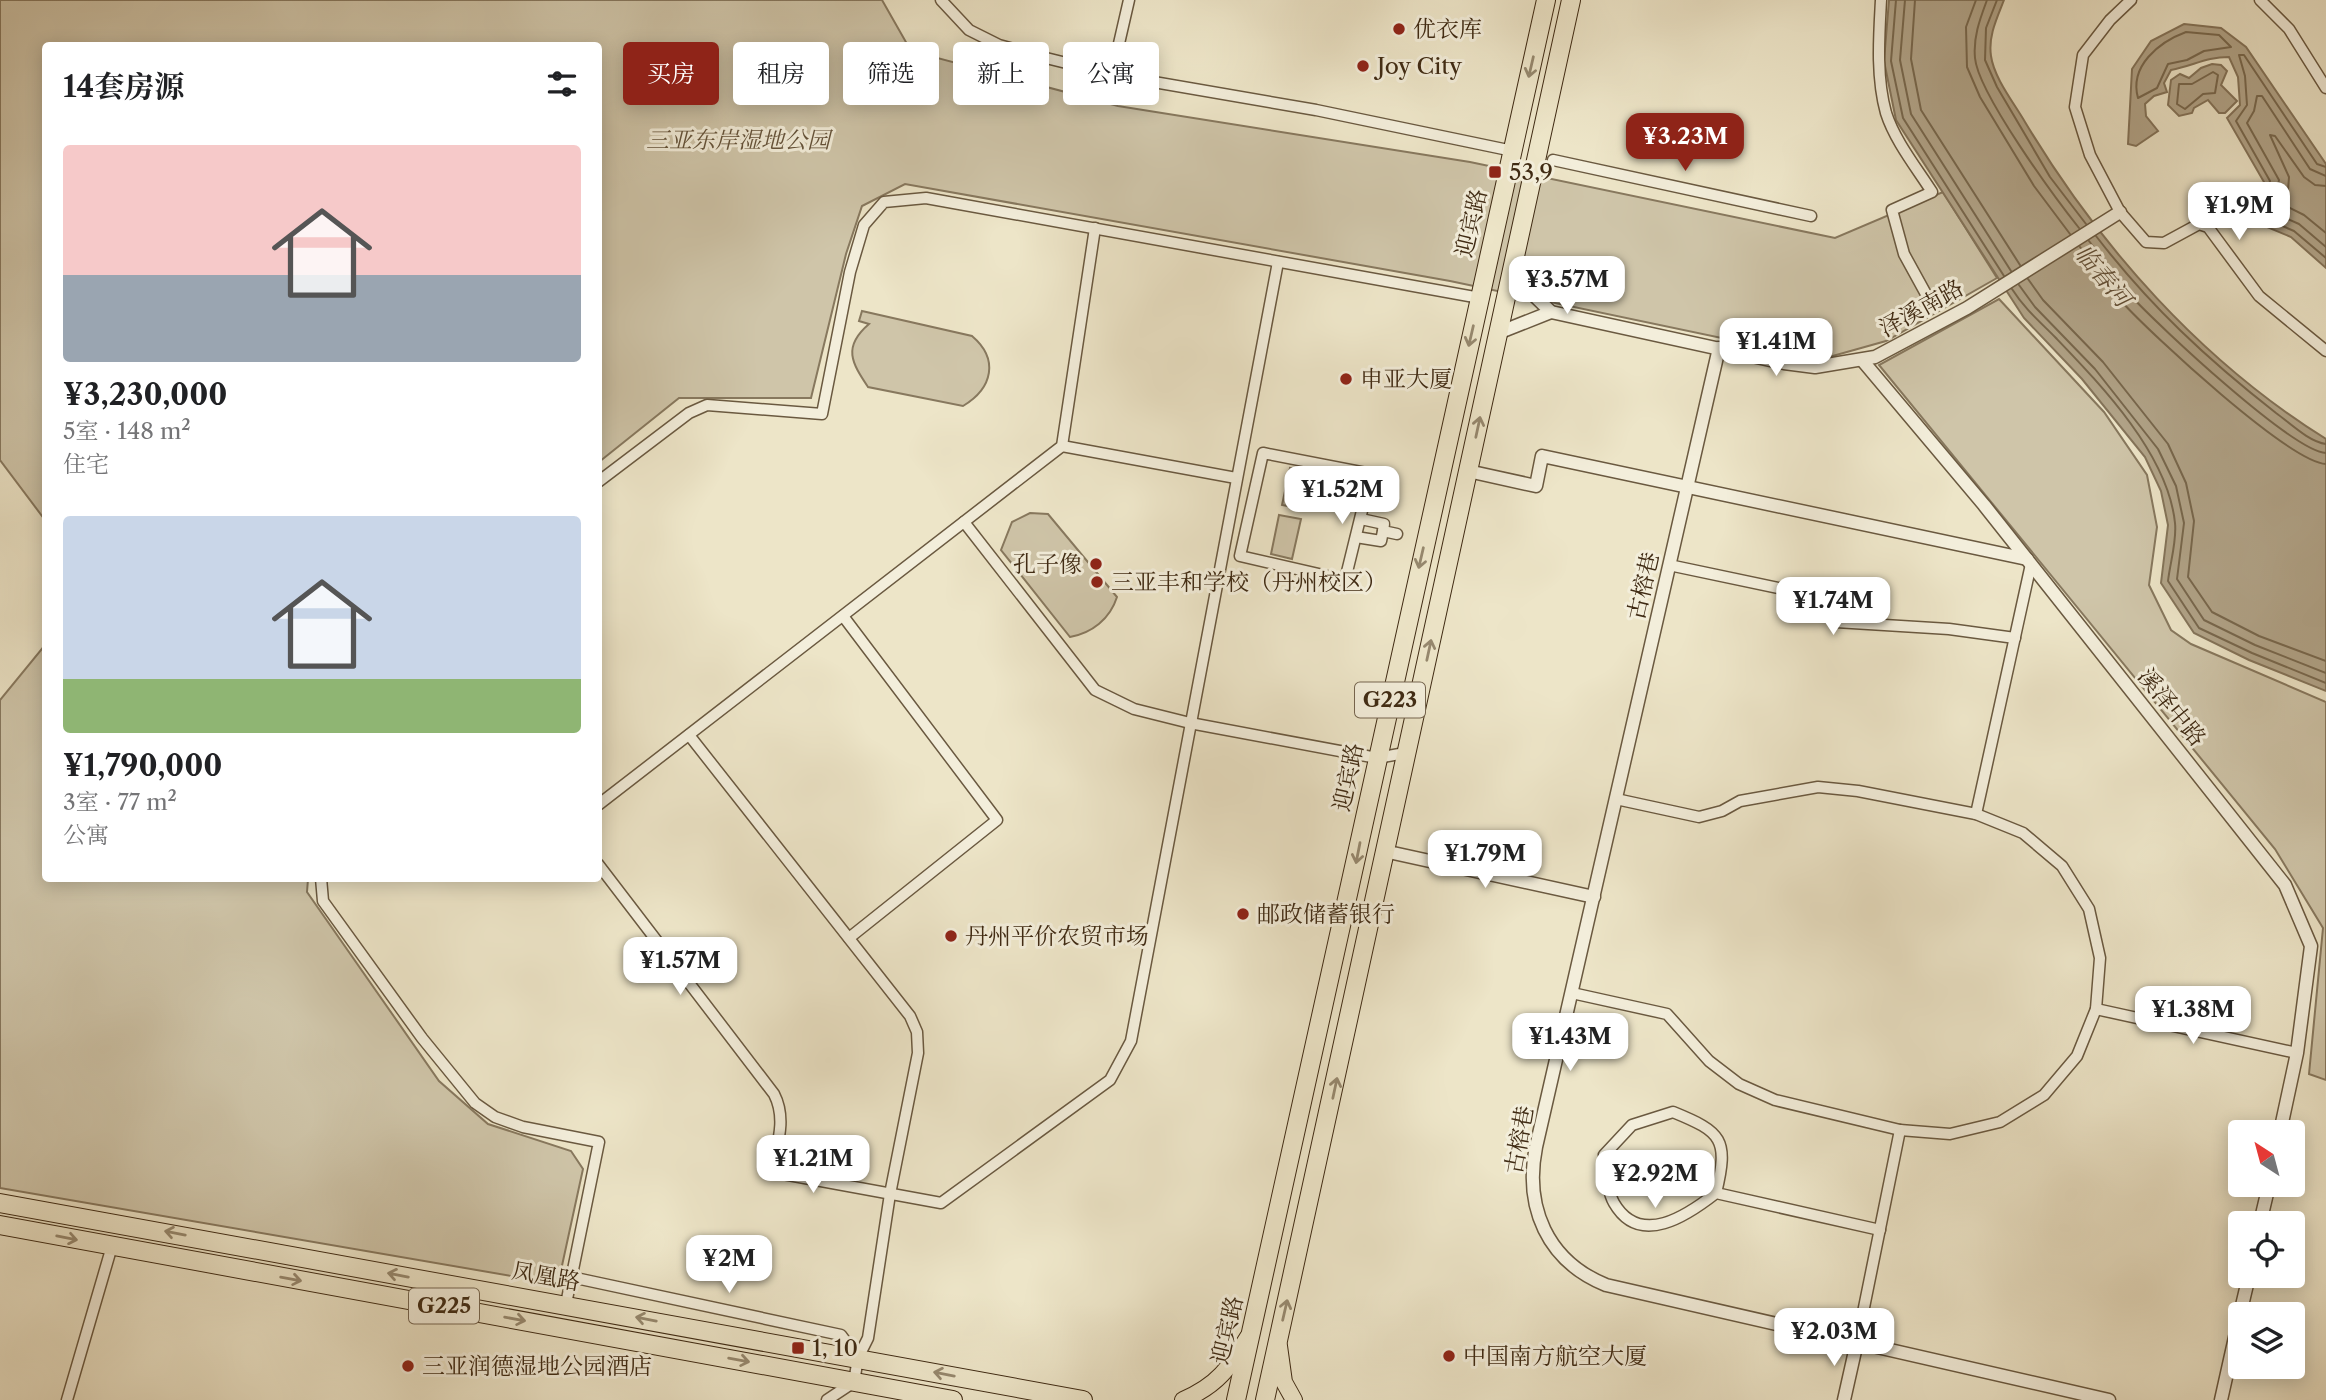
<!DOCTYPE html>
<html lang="zh">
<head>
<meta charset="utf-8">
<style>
  :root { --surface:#fff; --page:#f2f2f2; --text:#202124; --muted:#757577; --accent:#8f2418 }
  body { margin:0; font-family:"Libre Caslon Text","Noto Serif SC",serif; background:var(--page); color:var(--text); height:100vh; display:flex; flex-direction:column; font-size:26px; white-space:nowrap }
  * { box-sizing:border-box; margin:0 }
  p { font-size:23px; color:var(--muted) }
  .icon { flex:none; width:38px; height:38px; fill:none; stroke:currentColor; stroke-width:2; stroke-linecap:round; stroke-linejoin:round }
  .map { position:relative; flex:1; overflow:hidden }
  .panel { position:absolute; left:42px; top:42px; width:560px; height:840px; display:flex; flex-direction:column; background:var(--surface); border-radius:7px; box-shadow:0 4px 18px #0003 }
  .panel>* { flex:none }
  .top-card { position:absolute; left:623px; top:42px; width:665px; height:63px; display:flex; gap:14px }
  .needle { width:46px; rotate:324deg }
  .fabs { position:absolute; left:2228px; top:1120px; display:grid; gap:14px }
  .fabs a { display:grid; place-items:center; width:77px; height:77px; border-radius:7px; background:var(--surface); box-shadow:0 4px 18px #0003; font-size:35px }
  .price { position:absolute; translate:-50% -60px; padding:0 16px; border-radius:14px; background:#fff; color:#222; font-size:23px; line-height:46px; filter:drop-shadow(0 2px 4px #0008) }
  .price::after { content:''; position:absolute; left:50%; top:42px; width:21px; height:16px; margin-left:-10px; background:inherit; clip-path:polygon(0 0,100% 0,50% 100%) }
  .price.selected { background:var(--accent); color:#fff }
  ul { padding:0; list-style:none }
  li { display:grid; align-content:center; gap:14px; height:371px; padding:0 21px }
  li span { display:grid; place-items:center; height:217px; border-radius:7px; color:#555 }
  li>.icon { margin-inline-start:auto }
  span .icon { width:126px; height:126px; fill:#fffc; stroke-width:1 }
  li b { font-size:30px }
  h2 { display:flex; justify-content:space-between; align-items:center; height:84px; padding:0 21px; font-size:30px }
  .tag { padding:0 24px; border-radius:7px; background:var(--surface); box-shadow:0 4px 18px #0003; font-size:24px; line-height:63px }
  .tag.selected { background:var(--accent); color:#fff }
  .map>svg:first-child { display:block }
  .green { fill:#cfc5a9; stroke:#87785e; stroke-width:2 }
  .water { fill:#b2a58a; stroke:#84745a; stroke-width:2 }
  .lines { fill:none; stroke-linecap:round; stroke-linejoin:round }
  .shore { stroke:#78684e; stroke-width:2 }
  .minor-casing { stroke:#6a5940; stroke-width:13 }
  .tertiary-casing { stroke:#6a5940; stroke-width:15 }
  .primary-casing { stroke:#3f2a13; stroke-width:18 }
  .trunk-casing { stroke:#3f2a13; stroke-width:20 }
  .minor { stroke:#f3eedb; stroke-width:10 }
  .tertiary { stroke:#f3eedb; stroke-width:12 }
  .primary { stroke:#ede5c8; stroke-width:16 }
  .trunk { stroke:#ede5c8; stroke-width:18 }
  .oneway { stroke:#96886e }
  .poi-dot { fill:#8f2418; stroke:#f3eedb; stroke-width:2.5 }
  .labels { text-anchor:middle; stroke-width:6; stroke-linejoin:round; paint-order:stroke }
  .shield { fill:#f3eedb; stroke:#75654f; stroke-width:2 }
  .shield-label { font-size:21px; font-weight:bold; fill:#3f2a13 }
  .poi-label { font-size:23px; fill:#3f2a13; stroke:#f3eedb; text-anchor:start }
  .park-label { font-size:23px; font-style:italic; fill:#635138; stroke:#f3eedb }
  .street-label { font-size:23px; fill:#3f2a13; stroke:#f3eedb }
  .water-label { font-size:24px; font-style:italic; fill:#624f37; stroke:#f3eedb }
</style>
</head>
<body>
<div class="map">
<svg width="2326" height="1400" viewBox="0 0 2326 1400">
  <rect width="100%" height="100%" fill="#ede5c8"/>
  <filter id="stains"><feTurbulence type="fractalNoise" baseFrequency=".00286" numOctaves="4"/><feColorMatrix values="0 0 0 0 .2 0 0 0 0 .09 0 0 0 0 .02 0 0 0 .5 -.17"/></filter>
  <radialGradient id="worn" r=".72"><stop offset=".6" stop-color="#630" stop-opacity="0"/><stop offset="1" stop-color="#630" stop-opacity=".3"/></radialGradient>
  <g class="green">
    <polygon points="0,0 882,0 911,51 1118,106 1470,162 1835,238 1943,192 1997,278 1886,341 1822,359 1450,281 905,184 862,206 846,254 811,398 679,398 599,462 598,46 46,46 45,520 0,460"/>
    <polygon points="1999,299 2104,412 2147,475 2157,527 2149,585 2171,630 2191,644 2326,702 2326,1080 2309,1074 2323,928 2275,849 1879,365"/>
    <path d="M862,311L972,336C999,359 993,388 963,406L868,387C852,363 842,347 869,324L859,321Z"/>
    <polygon points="1290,468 1311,472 1303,509 1282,505"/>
    <polygon points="1313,473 1321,474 1313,510 1305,508"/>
    <path d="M1030,513L1048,514L1117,597C1110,619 1092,633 1070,637L1001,550L1012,522Z"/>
    <polygon points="1279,515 1301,519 1292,559 1271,554"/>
    <polygon points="45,645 46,878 308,879 307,892 439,1081 488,1124 571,1151 583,1169 558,1284 0,1188 0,700"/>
  </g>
  <g class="water">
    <path d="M1889,0H2004C1997,18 1988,36 1991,56C1994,78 2014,103 2025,122C2100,247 2201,361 2326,439V691L2249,660L2194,633L2161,583L2168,525L2161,491L2145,457L2082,379L2024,318L1896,120L1884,61Z"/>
    <path d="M2184,24L2221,28L2246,47L2326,164V268L2291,237L2262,225L2240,202L2264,182L2227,118L2240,105L2238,77L2229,57C2206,57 2193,66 2171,70L2164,83L2167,92L2154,96L2145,104L2146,116L2158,131L2136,146L2128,144L2132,69L2151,41Z"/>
    <polygon points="2212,64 2221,65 2227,71 2221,85 2237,101 2225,113 2219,113 2208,100 2194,108 2192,113 2179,116 2168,105 2171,80 2180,74 2189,78 2201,68"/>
  </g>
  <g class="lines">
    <g class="shore">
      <polyline points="1896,0 1891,61 1903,118 2004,276"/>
      <polyline points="1905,0 1900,60 1911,114 2011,271"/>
      <polyline points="1915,0 1911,59 1921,110 2020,265"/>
      <polyline points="1976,0 1966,27 1967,67 1980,97 2034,186 2070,234"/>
      <path d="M1987,0C1980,19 1973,37 1975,58C1978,93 2055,198 2079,228"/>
      <polyline points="1997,0 1986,28 1985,60 1997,87 2050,177 2086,224"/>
      <path d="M2186,32L2219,35L2231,47L2204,51L2187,60L2168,64L2157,88L2138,98C2129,66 2159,42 2186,32Z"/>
      <polygon points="2213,72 2218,75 2215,93 2203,94 2185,109 2177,104 2179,84 2192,84"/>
      <polyline points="2326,167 2317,164 2244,55 2239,55 2245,76 2247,105 2236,121 2270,181 2268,187 2252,204 2266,219 2294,231 2326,258"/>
      <polyline points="2326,176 2310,169 2262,96 2257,96 2254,111 2247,123 2279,180 2277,190 2265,205 2272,212 2299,224 2326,247"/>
      <polyline points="2326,186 2315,185 2304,177 2275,136 2270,135 2289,177 2288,190 2282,204 2304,215 2326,233"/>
      <path d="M2096,236C2150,306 2207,359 2276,413C2290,423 2309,442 2326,444"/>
      <path d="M2089,241C2103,259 2116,279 2131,296C2159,326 2292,451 2326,453"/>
      <path d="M2080,247C2094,265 2107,284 2122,302C2151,334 2289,462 2326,464"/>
      <polyline points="2028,279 2043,300 2103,362 2168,444 2186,483 2194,521 2188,577 2212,612 2259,636 2326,661"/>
      <polyline points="2019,285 2035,307 2095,369 2158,449 2176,486 2184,523 2177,579 2204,620 2255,645 2326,673"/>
      <path d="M2012,289C2024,308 2039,321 2055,337C2101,385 2168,454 2175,523C2177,541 2170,563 2168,581L2199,628L2252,653L2326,683"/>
    </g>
    <g class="minor-casing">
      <g id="minor">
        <polyline points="941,0 969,30 999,45 1042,57 1119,76 1316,110 1513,151"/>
        <path d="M1881,0C1879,37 1876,77 1886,113C1895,141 1916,167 1932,192L1892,210L1904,254L1932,305"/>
        <polyline points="2131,0 2110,20 2083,55 2075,107 2090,155 2120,212 2146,242 2164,243 2199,224 2208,227 2259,296 2326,351"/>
        <polyline points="2260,0 2289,29 2326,88"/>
        <polyline points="1112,74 1129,0"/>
        <polyline points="1553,160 1811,216"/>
        <polyline points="1062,446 1236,478"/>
        <polygon points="1263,453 1371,474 1345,580 1240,556"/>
        <polyline points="598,482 689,413 707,405 822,414 850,272 864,225 884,202 926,198 1480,298"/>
        <polyline points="1361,519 1384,524 1383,531 1397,534"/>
        <polyline points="964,522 1095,690 1134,709 1190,723 1377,758 1405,753"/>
        <polyline points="1356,537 1381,541 1383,531"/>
        <polyline points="1669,565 1802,593 1836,622 1949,629 2015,638"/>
        <polyline points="843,616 997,820 849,938"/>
        <polyline points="689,735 910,1016 917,1032 918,1053 890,1194 868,1338 858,1358 854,1382 827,1400"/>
        <polyline points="598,805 1062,446 1095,228"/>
        <polyline points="1976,814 2031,564"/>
        <path d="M598,864L774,1094C787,1119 777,1145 772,1172L941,1203L1110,1080L1131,1041L1278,262"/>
        <polyline points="321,878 323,901 422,1038 475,1103 495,1117 523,1127 599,1142 566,1304"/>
        <polyline points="1572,993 1667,1014 1709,1061 1739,1084 1775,1100 1900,1130 1950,1134 2000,1122 2044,1095 2077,1056 2096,1009 2100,958 2089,909 2062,866 2023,833 1976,814 1858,791 1818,787 1740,801 1722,811 1699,817 1616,799"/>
        <polyline points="2096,1009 2297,1053"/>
        <path d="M1716,1193C1729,1139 1722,1132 1673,1112L1632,1125L1604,1155C1606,1169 1607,1191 1614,1203C1640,1248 1688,1215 1716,1193L1880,1230"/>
        <polyline points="571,1277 841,1335 858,1358"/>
        <polyline points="1857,1342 1900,1130"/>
        <polyline points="67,1400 112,1246"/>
      </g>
    </g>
    <g class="tertiary-casing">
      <g id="tertiary">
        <polyline points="1551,312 1784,363 1815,367 1875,357 1967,308 2120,212"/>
        <polyline points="1498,333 1551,312 1511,273"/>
        <path d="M1719,348L1536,1147C1524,1207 1547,1261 1606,1285L2109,1400"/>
        <polyline points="1862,360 1984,505 2285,885 2311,946 2297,1053 2280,1132"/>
        <polyline points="1468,471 1536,486 1542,456 2027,559"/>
        <polyline points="1384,851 1594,897"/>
        <polyline points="2260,1223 2269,1185"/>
        <polyline points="2240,1314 2249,1276"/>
        <polyline points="1844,1400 1857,1342"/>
        <polyline points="2221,1400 2240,1315"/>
      </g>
    </g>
    <g class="primary-casing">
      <g id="primary">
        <polyline points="1279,1346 1284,1382 1294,1400"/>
        <path d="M1183,1400C1218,1385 1229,1368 1248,1337"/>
      </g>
    </g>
    <g class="trunk-casing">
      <g id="trunk">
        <polyline points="0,1203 1083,1400"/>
        <polyline points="0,1225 953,1400"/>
        <polyline points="1236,1400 1546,0"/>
        <polyline points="1265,1400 1571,0"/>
      </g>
    </g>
    <use href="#minor" class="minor"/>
    <use href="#tertiary" class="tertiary"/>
    <use href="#primary" class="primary"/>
    <use href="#trunk" class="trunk"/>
  </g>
  <defs><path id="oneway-shaft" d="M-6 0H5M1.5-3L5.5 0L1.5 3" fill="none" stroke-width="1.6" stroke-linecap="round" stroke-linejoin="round" transform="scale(1.75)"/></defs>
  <g class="oneway">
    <use href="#oneway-shaft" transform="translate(1531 67) rotate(103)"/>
    <use href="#oneway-shaft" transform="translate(1471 336) rotate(103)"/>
    <use href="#oneway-shaft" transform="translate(1478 427) rotate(-78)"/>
    <use href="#oneway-shaft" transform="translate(1421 558) rotate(103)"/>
    <use href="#oneway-shaft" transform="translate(1429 650) rotate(-78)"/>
    <use href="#oneway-shaft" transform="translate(1358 853) rotate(101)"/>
    <use href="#oneway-shaft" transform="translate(1335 1088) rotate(-78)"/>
    <use href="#oneway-shaft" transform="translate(175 1233) rotate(-169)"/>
    <use href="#oneway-shaft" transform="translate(67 1238) rotate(11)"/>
    <use href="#oneway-shaft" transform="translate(398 1275) rotate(-169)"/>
    <use href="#oneway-shaft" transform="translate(291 1279) rotate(10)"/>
    <use href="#oneway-shaft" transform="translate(1285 1310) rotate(-77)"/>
    <use href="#oneway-shaft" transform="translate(515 1319) rotate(10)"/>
    <use href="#oneway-shaft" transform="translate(646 1319) rotate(-169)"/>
    <use href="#oneway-shaft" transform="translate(739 1360) rotate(10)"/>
    <use href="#oneway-shaft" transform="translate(944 1374) rotate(-169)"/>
  </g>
  <g class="poi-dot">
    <circle cx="1399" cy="29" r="7"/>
    <circle cx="1363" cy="66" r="7"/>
    <rect x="1488" y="165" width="14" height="14" rx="3.5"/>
    <circle cx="1346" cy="379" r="7"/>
    <circle cx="1096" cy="564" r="7"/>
    <circle cx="1097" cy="582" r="7"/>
    <circle cx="1243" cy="914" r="7"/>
    <circle cx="951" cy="936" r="7"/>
    <rect x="791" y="1341" width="14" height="14" rx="3.5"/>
    <circle cx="1449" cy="1356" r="7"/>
    <circle cx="408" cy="1366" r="7"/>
  </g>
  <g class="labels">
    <g class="shield">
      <rect x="1355" y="682.5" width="70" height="35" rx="5"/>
      <rect x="409" y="1288.5" width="70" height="35" rx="5"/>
    </g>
    <g class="shield-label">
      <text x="1390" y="707">G223</text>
      <text x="444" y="1313">G225</text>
    </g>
    <g class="poi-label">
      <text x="1413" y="37">优衣库</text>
      <text x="1377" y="74">Joy City</text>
      <text x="1509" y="180">53,9</text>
      <text x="1360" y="387">申亚大厦</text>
      <text x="1082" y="572" text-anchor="end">孔子像</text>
      <text x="1111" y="590">三亚丰和学校（丹州校区）</text>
      <text x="1257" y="922">邮政储蓄银行</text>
      <text x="965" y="944">丹州平价农贸市场</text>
      <text x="812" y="1356">1, 10</text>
      <text x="1463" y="1364">中国南方航空大厦</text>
      <text x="422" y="1374">三亚润德湿地公园酒店</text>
    </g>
    <g class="park-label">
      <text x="738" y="148">三亚东岸湿地公园</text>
    </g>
    <g class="street-label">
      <text transform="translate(1471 223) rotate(-77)" y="8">迎宾路</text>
      <text transform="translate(1921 308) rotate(-29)" y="8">泽溪南路</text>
      <text transform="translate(1643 586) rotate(-77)" y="8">古榕巷</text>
      <text transform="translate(2172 707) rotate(51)" y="8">溪泽中路</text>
      <text transform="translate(1348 777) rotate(-78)" y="8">迎宾路</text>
      <text transform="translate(1519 1140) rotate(-80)" y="8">古榕巷</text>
      <text transform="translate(546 1276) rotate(10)" y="8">凤凰路</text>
      <text transform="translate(1227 1330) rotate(-77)" y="8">迎宾路</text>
    </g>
    <g class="water-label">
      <text transform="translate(2103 276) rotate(50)" y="8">临春河</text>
    </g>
  </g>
  <rect width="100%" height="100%" filter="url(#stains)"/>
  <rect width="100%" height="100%" fill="url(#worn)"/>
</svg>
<div class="fabs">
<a><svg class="needle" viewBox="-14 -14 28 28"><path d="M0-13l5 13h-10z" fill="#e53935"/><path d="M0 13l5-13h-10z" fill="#757577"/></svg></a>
<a><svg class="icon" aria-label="locate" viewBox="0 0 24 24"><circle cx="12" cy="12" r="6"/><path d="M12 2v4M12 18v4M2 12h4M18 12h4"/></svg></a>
<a><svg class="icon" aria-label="layers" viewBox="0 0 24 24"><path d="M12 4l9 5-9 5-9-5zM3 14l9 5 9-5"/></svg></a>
</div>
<b class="price selected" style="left:1685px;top:173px">¥3.23M</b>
<b class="price" style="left:2239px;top:242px">¥1.9M</b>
<b class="price" style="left:1567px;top:316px">¥3.57M</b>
<b class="price" style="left:1776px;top:378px">¥1.41M</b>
<b class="price" style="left:1342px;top:526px">¥1.52M</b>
<b class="price" style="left:1833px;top:637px">¥1.74M</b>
<b class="price" style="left:1485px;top:890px">¥1.79M</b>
<b class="price" style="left:680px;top:997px">¥1.57M</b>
<b class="price" style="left:2193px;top:1046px">¥1.38M</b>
<b class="price" style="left:1570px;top:1073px">¥1.43M</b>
<b class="price" style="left:813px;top:1195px">¥1.21M</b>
<b class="price" style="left:1655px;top:1210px">¥2.92M</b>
<b class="price" style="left:729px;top:1295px">¥2M</b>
<b class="price" style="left:1834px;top:1368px">¥2.03M</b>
<div class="top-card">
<a class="tag selected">买房</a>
<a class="tag">租房</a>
<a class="tag">筛选</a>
<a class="tag">新上</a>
<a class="tag">公寓</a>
</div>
<section class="panel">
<h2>14套房源<svg class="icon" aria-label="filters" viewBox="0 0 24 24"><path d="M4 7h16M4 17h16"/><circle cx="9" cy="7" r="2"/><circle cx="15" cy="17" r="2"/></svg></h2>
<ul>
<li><span style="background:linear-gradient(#f6c9c9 60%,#9aa5b1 0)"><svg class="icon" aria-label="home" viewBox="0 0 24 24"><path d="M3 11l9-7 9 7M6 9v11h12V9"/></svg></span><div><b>¥3,230,000</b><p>5室 · 148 m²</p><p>住宅</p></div></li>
<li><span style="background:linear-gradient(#c9d6e8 75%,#8fb573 0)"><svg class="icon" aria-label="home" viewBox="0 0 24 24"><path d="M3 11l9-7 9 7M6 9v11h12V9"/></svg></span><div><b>¥1,790,000</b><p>3室 · 77 m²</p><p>公寓</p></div></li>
</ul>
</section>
</div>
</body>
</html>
